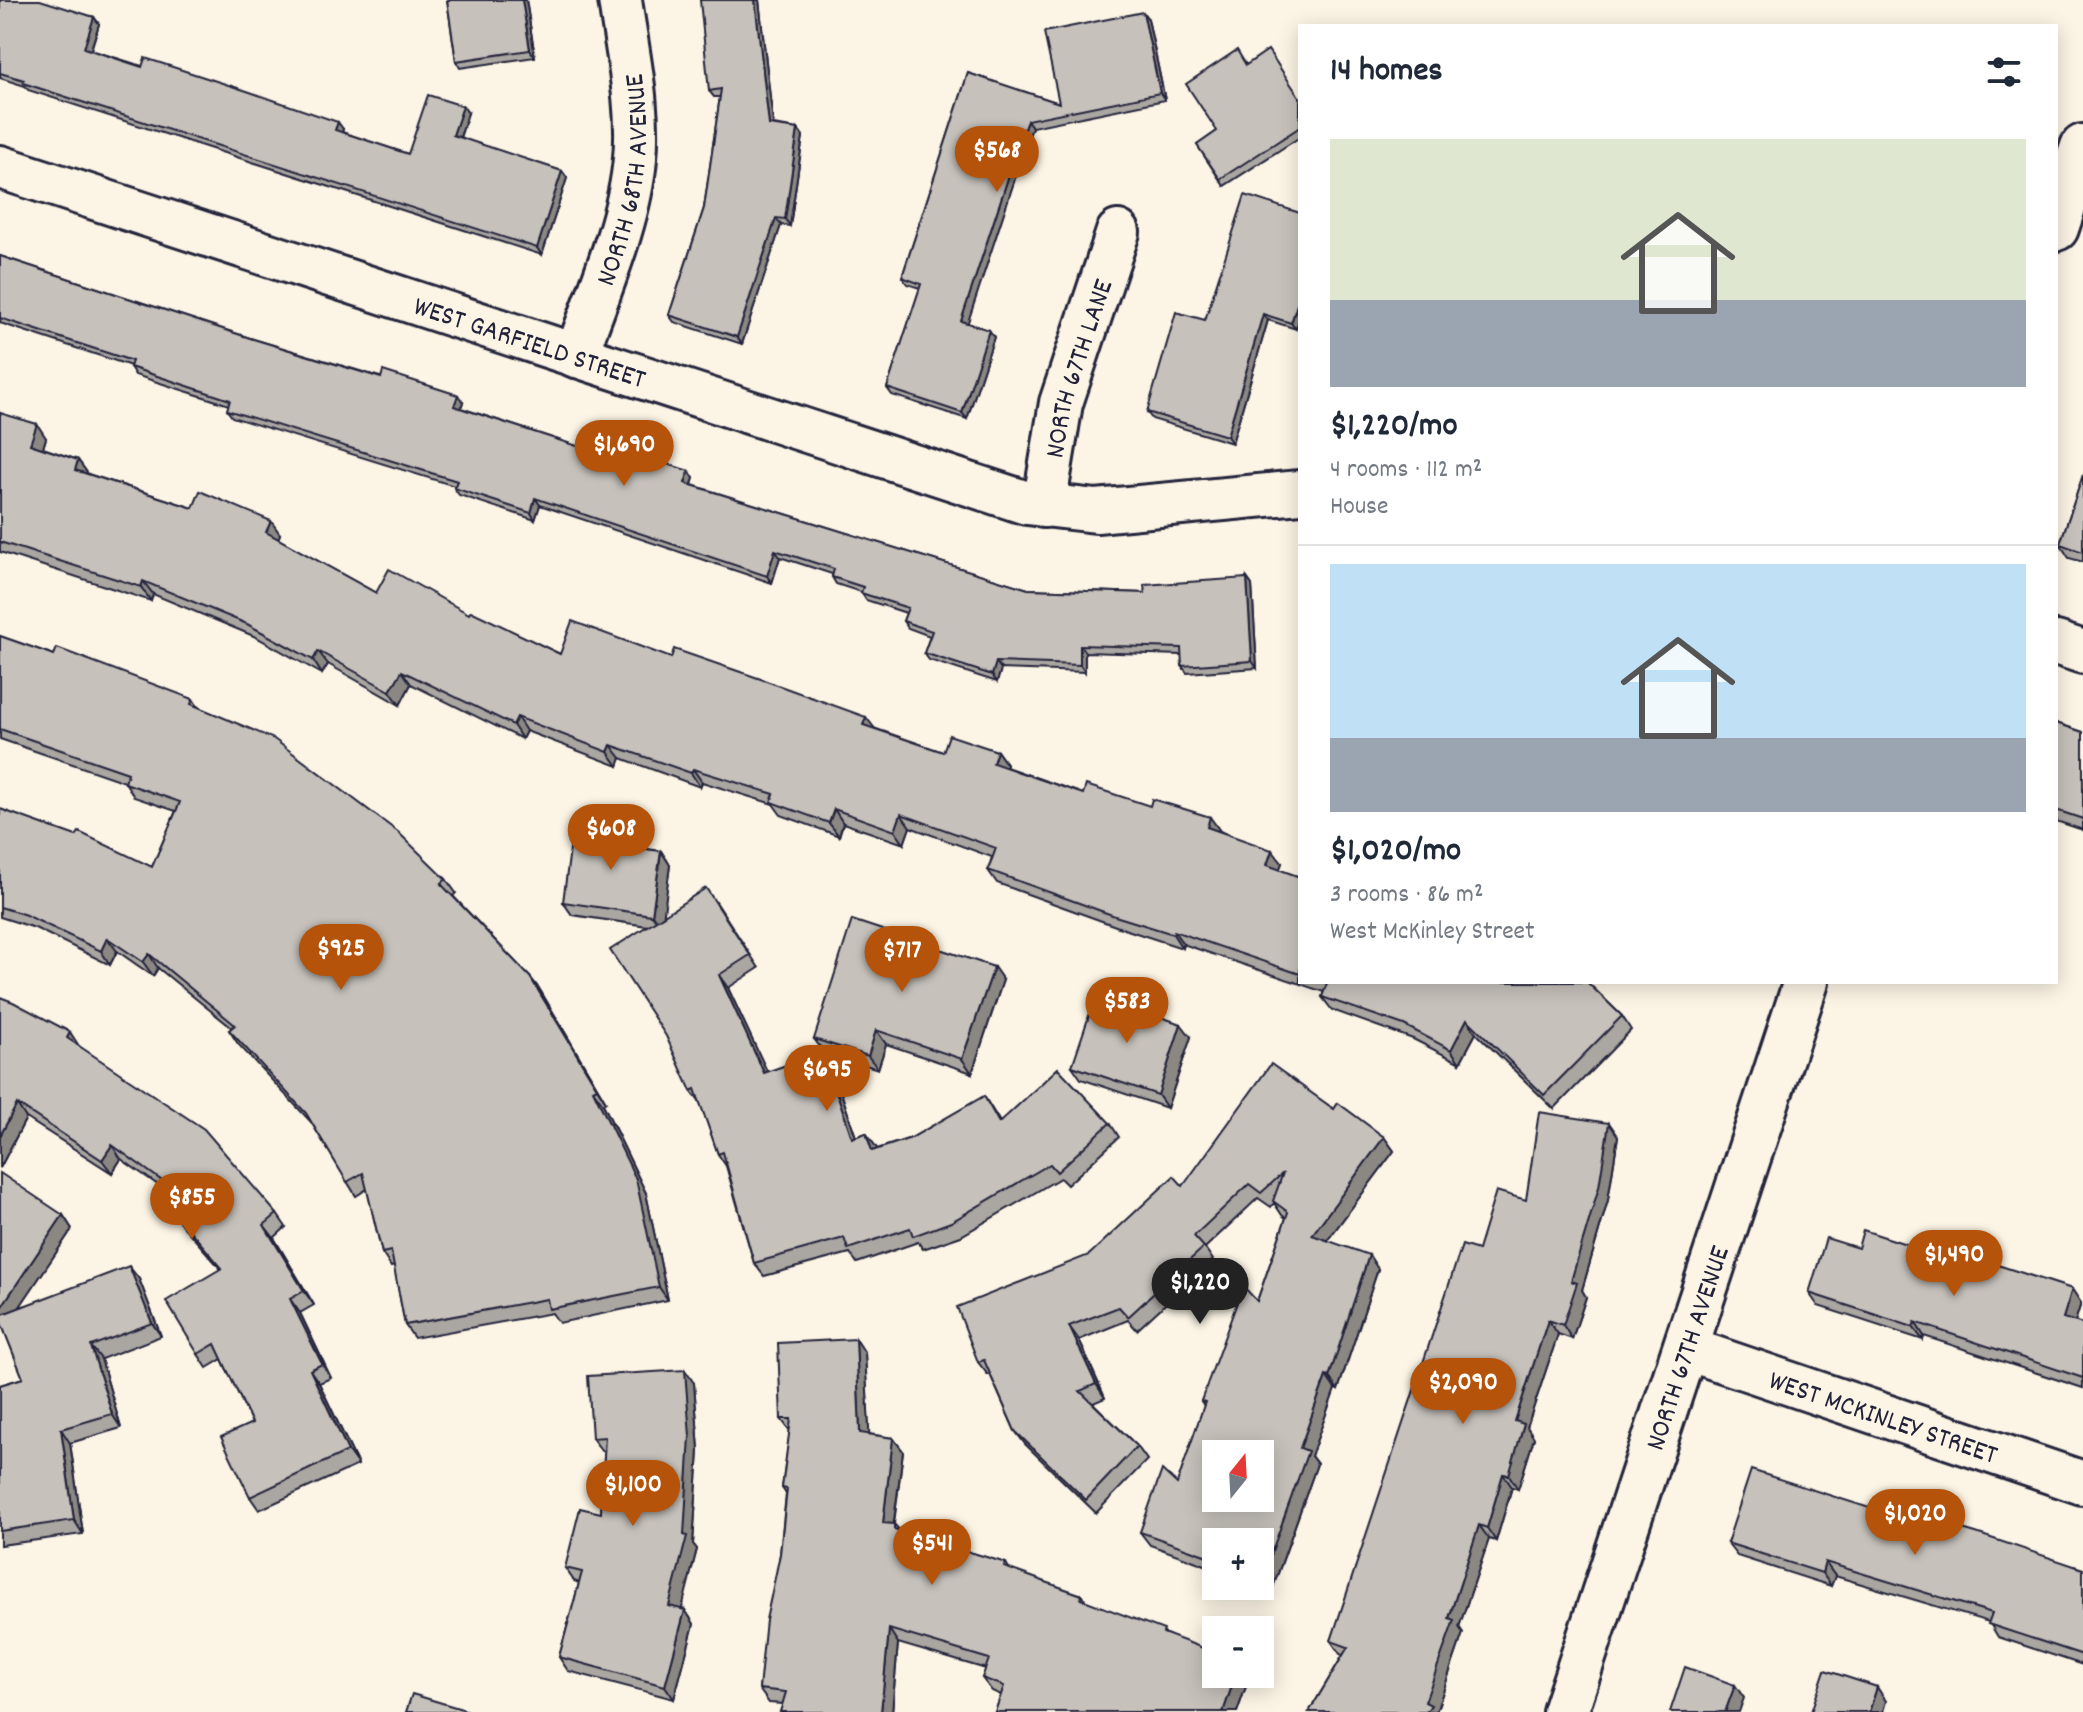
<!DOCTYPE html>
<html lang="en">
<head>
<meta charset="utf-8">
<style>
  :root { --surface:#fff; --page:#f2f2f3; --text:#1f2937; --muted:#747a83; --line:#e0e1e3; --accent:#b45309 }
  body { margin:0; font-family:Dekko,sans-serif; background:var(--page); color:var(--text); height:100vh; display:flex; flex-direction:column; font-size:30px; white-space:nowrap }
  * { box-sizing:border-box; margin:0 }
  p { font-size:26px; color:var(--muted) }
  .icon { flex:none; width:44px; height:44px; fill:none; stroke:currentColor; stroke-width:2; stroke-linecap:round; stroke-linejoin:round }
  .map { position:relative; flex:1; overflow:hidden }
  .details { position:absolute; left:1298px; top:24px; width:760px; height:960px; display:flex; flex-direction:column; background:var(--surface); border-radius:0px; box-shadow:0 4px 20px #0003 }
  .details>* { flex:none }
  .needle { width:52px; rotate:18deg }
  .fabs { position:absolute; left:1202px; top:1440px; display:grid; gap:16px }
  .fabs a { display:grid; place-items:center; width:72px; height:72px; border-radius:0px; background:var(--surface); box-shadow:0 4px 20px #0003; font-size:40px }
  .price { position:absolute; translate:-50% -68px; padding:0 18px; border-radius:28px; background:var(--accent); color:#fff; font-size:26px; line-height:52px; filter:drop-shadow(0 2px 4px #0008) }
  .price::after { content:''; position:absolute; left:50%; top:48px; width:24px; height:18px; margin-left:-12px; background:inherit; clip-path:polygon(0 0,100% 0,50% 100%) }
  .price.active { background:#222; color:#fff }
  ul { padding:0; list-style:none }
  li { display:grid; align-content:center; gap:16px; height:424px; padding:0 32px }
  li+li { border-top:2px solid var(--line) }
  li span { display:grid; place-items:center; height:248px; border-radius:0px; color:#555 }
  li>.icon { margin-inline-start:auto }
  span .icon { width:144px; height:144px; fill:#fffc; stroke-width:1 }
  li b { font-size:34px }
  h2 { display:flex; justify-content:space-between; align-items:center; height:96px; padding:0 32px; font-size:34px }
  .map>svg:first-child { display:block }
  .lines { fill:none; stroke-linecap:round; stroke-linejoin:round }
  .minor-casing { stroke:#22223b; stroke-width:48 }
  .major-casing { stroke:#22223b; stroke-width:50 }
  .minor { stroke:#fcf5e5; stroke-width:42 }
  .major { stroke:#fcf5e5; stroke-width:44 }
  .wall { fill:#aaa6a1; stroke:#22223b; stroke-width:2 }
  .shaded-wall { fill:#8b8783; stroke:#22223b; stroke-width:2 }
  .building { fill:#c6c1bb; stroke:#22223b; stroke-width:2; fill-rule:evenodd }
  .labels { text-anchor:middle; stroke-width:6; stroke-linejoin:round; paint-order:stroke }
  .street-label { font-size:28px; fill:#22223b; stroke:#fcf5e5 }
</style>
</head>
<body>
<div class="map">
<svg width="2083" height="1712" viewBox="0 0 2083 1712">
  <rect width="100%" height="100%" fill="#fcf5e5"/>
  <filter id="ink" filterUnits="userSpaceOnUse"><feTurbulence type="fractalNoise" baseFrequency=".0125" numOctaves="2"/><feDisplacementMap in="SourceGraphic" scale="16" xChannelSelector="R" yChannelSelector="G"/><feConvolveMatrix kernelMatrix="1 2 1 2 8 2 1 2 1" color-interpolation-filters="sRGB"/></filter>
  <g filter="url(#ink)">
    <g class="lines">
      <g class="minor-casing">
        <g id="minor">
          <path id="s1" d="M0,167L1027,503L1096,511L1300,492"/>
          <path id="s2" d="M576,356C597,295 630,222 635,158C640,106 627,51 620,0"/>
          <path id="s3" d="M1044,506L1061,403L1118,232"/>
          <polyline points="2056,643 2083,652"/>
          <path id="s4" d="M1685,1348L2083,1483"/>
        </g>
      </g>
      <g class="major-casing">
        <g id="major">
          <polyline points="2056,228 2083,147"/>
          <path id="s5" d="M1565,1712L1806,982"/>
        </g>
      </g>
      <use href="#minor" class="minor"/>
      <use href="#major" class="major"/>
    </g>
    <g class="wall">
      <polygon points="0,0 94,17 99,24 91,50 343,129 342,132 408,154 468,113 460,138 562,171 567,178 542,255 28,90 25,86 0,78"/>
      <polygon points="447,0 526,0 535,57 460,68 456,61"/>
      <polygon points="759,0 773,125 798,129 803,136 790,226 781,225 742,344 674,322 669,315 704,208 720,97 714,97 709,91"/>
      <polygon points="1148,19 1165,100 1032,127 967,323 989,330 994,337 967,419 892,395 887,388 920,288 907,284 902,277 968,73 1059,103"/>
      <polygon points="1246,64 1300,97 1300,137 1224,186 1197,145 1217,131"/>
      <polygon points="1300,213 1296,329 1268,320 1232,443 1152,419 1147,412 1205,320"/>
      <polygon points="0,256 250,338 463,402 461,408 586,449 694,478 692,485 1028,589 1145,593 1247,578 1252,585 1257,668 1187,673 1182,666 1182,655 1085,652 1085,672 1001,669 997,682 929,660 924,653 930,636 908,628 903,621 906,613 866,600 861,592 836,584 832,577 832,574 780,557 772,583 540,505 535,520 459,495 454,488 455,486 232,417 227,410 229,405 135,375 130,367 131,366 0,323"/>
      <polygon points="0,413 46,438 43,448 78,460 88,474 193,508 280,534 278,539 376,593 469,614 560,654 671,658 943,752 997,751 1007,765 1006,767 1083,794 1220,831 1282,863 1279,870 1300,877 1300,982 1587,982 1622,1016 1631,1030 1554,1109 1476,1033 1460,1063 1413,1039 1332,1010 1322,997 1324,992 1183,944 1182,948 1124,929 997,883 988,870 992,857 910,827 904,844 843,823 839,836 781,815 773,804 702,782 700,787 621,758 618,766 526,731 522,739 411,684 400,705 328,664 322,674 256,637 153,594 151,601 0,552"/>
      <polygon points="2083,475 2083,562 2069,558 2060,544"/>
      <polygon points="0,636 54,655 193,699 199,708 446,879 456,893 453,896 530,977 540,990 606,1102 603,1104 646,1193 668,1300 559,1323 552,1313 414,1338 405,1325 394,1266 391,1267 382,1253 367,1189 356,1196 311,1122 238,1044 229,1030 232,1028 158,968 153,976 117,951 110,965 35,928 0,917 0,809 152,867 176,811 134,797 125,782 0,739"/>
      <polygon points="2056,723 2083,732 2083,830 2056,821"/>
      <polygon points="640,848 661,851 670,865 663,916 716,902 759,968 728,988 767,1072 823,1052 832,1066 856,1137 866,1133 877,1149 911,1138 984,1096 1000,1122 1110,1123 1119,1137 1067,1185 1060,1178 961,1236 923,1249 918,1242 857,1263 850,1253 764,1276 754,1263 726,1166 718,1154 701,1104 691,1091 647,926 572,915 563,902"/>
      <polygon points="1003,980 972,1073 886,1044 878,1069 824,1052 814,1039"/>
      <polygon points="0,997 79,1046 277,1214 286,1227 274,1238 314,1305 300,1313 331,1378 319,1383 358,1465 259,1510 250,1497 252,1423 222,1359 207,1368 198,1354 221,1269 181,1224 172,1210 182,1202 121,1159 112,1173 26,1118 0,1168"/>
      <polygon points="1191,1037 1167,1108 1081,1079 1072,1066"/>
      <polygon points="1334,1109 1384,1137 1394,1151 1327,1241 1378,1269 1338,1390 1335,1389 1311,1456 1317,1464 1272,1590 1260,1585 1260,1542 1216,1542 1216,1569 1150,1545 1140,1532 1177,1484 1204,1406 1201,1401 1257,1301 1286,1218 1282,1215 1274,1203 1271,1207 1258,1198 1205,1248 1213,1260 1137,1330 1128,1320 1079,1340 1105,1398 1093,1403 1137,1446 1147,1460 1096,1513 1025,1444 1015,1431 990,1374 988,1375 978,1362 1089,1255 1183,1186"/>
      <polygon points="1609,1123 1618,1136 1608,1200 1582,1290 1586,1297 1572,1339 1558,1334 1527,1427 1534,1438 1518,1489 1512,1487 1496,1541 1489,1539 1459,1627 1463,1633 1436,1712 1309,1712 1343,1655 1340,1654 1331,1641 1478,1250 1526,1200"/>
      <polygon points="63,1215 72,1229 19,1307 139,1279 161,1336 101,1359 121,1428 70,1443 83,1534 0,1545 0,1385 23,1378 0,1320"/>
      <polygon points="1858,1248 2081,1303 2075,1322 2083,1324 2083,1388 1924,1336 1923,1340 1818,1306 1809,1293"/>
      <polygon points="865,1353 869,1434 893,1438 903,1451 894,1524 900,1531 1006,1563 1010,1570 1082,1595 1086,1601 1168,1635 1250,1675 1237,1712 995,1712 1001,1695 992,1691 982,1678 986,1669 898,1643 892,1712 780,1712 783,1704 769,1703 759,1689 780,1554 786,1494 782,1488 790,1431 781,1419"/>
      <polygon points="694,1383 699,1450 693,1544 697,1549 681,1609 685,1610 694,1624 674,1699 568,1671 559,1657 579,1583 574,1581 565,1568 601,1513 605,1451 602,1451 592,1438"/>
      <polygon points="1885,1513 2083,1569 2083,1665 1998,1637 1989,1622 1835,1576 1831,1586 1737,1556 1727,1543"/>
    </g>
    <g class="shaded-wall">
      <polygon points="522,0 526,0 535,57 530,50"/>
      <polygon points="755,0 759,0 774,132 769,125"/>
      <polygon points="1143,12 1148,19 1165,100 1160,93"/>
      <polygon points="94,17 99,24 89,55 84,48"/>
      <polygon points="463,106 468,113 458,143 453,135"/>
      <polygon points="1027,120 1032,127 966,328 961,321"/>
      <polygon points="338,122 343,129 340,137 335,130"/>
      <polygon points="798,129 803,136 790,226 785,219"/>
      <polygon points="562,171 567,178 542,255 537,248"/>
      <polygon points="776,218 781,225 742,344 737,337"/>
      <polygon points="1300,295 1300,317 1296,329 1291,323"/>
      <polygon points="1263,314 1268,320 1232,443 1227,436"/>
      <polygon points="989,330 994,337 967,419 962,413"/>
      <polygon points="458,395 463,402 459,413 454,406"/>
      <polygon points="37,424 46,438 40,458 30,444"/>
      <polygon points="78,460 88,474 84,484 75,470"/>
      <polygon points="689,471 694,478 690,490 685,483"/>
      <polygon points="535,498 540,505 535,520 531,513"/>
      <polygon points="271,521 280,534 276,546 266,532"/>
      <polygon points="775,550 780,557 772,583 767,576"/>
      <polygon points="1247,578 1252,585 1257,668 1252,661"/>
      <polygon points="143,581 153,594 151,601 141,587"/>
      <polygon points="1080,645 1085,652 1085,672 1080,665"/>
      <polygon points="318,651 328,664 322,674 313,660"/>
      <polygon points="996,662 1001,669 997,682 992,675"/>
      <polygon points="402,671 411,684 400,705 390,691"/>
      <polygon points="517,717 526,731 522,739 513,725"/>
      <polygon points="866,717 876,730 863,725"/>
      <polygon points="611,745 621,758 618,766 608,752"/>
      <polygon points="997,751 1007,765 1003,776 993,763"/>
      <polygon points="693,769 702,782 700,787 691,773"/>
      <polygon points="834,809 843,823 839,836 829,823"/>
      <polygon points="901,814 910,827 904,844 895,831"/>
      <polygon points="1210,817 1220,831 1216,841 1207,827"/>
      <polygon points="631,835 640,848 629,847"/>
      <polygon points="1272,850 1282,863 1276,879 1267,865"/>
      <polygon points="661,851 670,865 662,928 652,915"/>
      <polygon points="1174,931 1183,944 1182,948 1173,934"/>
      <polygon points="107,938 117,951 110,965 101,951"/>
      <polygon points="149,954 158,968 153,976 143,962"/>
      <polygon points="994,967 1003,980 972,1073 962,1059"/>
      <polygon points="719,975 728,988 774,1086 764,1073"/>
      <polygon points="530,977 540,990 606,1102 597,1088"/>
      <polygon points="1467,1019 1476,1033 1460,1063 1451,1050"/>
      <polygon points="1181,1024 1191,1037 1167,1108 1158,1095"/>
      <polygon points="876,1030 886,1044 878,1069 868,1056"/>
      <polygon points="70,1032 79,1046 76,1052 67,1038"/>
      <polygon points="823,1052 832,1066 861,1152 852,1138"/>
      <polygon points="593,1090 603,1104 646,1193 668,1300 659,1287"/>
      <polygon points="17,1104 26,1118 0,1168 0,1136"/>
      <polygon points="1609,1123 1618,1136 1608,1200 1582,1290 1586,1297 1572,1339 1563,1325 1571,1281"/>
      <polygon points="866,1133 876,1147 882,1164 872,1151"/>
      <polygon points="1384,1137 1394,1151 1321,1249 1312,1235"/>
      <polygon points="112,1145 121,1159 112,1173 102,1160"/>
      <polygon points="63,1215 72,1229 7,1326 0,1317 0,1309"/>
      <polygon points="264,1225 274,1238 314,1305 304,1291"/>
      <polygon points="1369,1255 1378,1269 1338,1390 1329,1377"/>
      <polygon points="129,1266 139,1279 161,1336 152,1323"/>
      <polygon points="2072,1289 2081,1303 2072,1331 2063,1318"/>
      <polygon points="290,1299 300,1313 331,1378 322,1364"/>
      <polygon points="1548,1320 1558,1334 1527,1427 1534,1438 1518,1489 1509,1475 1515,1421"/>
      <polygon points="1915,1322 1924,1336 1923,1340 1913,1327"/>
      <polygon points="1069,1326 1079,1340 1105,1398 1096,1384"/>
      <polygon points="856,1339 865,1353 870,1447 860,1433"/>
      <polygon points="91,1346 101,1359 121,1428 112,1414"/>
      <polygon points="310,1370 319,1383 358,1465 348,1451"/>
      <polygon points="685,1370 694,1383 699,1450 693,1544 697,1549 679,1620 669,1606"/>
      <polygon points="1326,1376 1335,1389 1311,1456 1317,1464 1272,1590 1263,1576 1300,1448"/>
      <polygon points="61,1429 70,1443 83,1534 74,1520"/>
      <polygon points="893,1438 903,1451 892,1536 883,1523"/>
      <polygon points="1503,1474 1512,1487 1496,1541 1487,1528"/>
      <polygon points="1479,1525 1489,1539 1459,1627 1463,1633 1436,1712 1426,1712 1425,1702 1449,1618"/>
      <polygon points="1825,1562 1835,1576 1831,1586 1822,1573"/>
      <polygon points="685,1610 694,1624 674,1699 665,1686"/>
      <polygon points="889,1629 898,1643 892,1712 881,1712"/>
      <polygon points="1236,1674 1250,1675 1237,1712 1223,1712"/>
      <polygon points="1735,1685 1744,1698 1739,1712 1725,1712"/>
      <polygon points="1877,1687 1886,1701 1883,1712 1869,1712"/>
    </g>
    <g class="building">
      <polygon points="0,0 40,0 94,17 84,48 142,67 145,58 244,90 338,122 335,130 408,154 428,95 463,106 453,135 562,171 537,248 23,83 24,80 0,73"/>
      <polygon points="447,0 522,0 530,50 456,61"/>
      <polygon points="700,0 755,0 769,125 798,129 785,219 776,218 737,337 669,315 704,208 721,89 709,91"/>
      <polygon points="1143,12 1160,93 1027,120 961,321 989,330 962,413 887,388 921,284 902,277 968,73 1059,103 1044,32"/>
      <polygon points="1237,50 1246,65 1268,50 1300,98 1300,127 1220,179 1197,145 1217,131 1186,84"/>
      <polygon points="1245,195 1300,213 1300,295 1291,323 1263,314 1227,436 1147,412 1176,312 1205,320"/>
      <polygon points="0,256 250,338 381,378 383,371 458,395 454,406 586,449 589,439 689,471 685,483 1028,589 1145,593 1144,585 1247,578 1252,661 1182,666 1181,648 1080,645 1080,665 996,662 992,675 924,653 932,631 903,621 908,608 861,593 863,587 832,577 834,569 775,550 767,576 535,498 531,513 454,488 457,481 227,410 230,400 130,367 132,361 0,318"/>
      <polygon points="0,413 37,424 30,444 78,460 75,470 193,508 200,491 271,521 266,532 376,593 389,569 469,614 471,611 560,654 572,621 671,658 674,649 758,678 866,717 863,725 943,752 949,735 997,751 993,763 1083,794 1086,785 1150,806 1152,799 1210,817 1207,827 1272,850 1267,865 1300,877 1300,974 1174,931 1173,934 1115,916 988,870 996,848 901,814 895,831 834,809 829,823 771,802 774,794 693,769 691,773 611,745 608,752 517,717 513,725 402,671 390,691 318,651 313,660 247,624 143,581 141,587 0,542"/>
      <polygon points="2083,475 2083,552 2060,544"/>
      <polygon points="0,636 54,655 57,648 193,699 191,704 274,739 398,832 446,879 441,884 530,977 597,1088 593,1090 636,1179 659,1287 549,1309 547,1299 405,1325 391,1251 382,1253 363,1173 347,1182 306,1113 229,1030 235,1025 149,954 143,962 107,938 101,951 26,915 0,907 0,809 76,836 79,832 152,867 180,802 125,783 128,773 0,729"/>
      <polygon points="2056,723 2083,732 2083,819 2056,810"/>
      <polygon points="573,827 631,835 629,847 661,851 652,915 563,902"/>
      <polygon points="706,888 750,955 719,975 764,1073 823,1052 852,1138 866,1133 872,1151 911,1138 984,1096 999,1123 1058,1068 1110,1123 1057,1172 1050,1164 951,1222 913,1236 910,1228 848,1249 844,1238 754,1263 723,1152 718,1154 695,1089 691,1091 666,1036 610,950"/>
      <polygon points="852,920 994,967 962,1059 876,1030 868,1056 814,1039"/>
      <polygon points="1323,982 1587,982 1622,1016 1544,1095 1467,1019 1451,1050 1404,1025 1322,997 1327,983"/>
      <polygon points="1096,995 1181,1024 1158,1095 1072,1066"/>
      <polygon points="0,997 13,1002 70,1032 67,1038 204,1129 277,1214 264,1225 304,1291 290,1299 322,1364 310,1370 348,1451 250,1497 221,1437 252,1423 215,1344 198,1354 166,1301 222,1268 172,1210 186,1198 112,1145 102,1160 17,1104 0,1136"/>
      <path d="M1271,1064L1334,1109L1338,1103L1384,1137L1312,1235L1369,1255L1329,1377L1326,1376L1300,1448L1308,1451L1263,1576L1260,1575V1542H1216V1559L1140,1532L1162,1470L1177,1484L1205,1402L1201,1401L1243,1286L1257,1301L1288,1212L1273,1201L1283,1173L1261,1193L1249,1184L1194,1236L1204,1247L1128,1317L1119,1307L1069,1326L1096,1384L1080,1391L1137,1446L1086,1500L1015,1431L984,1360L978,1362L957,1307L1089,1255L1174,1176L1183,1186ZM1216,1454H1260V1498H1216Z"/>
      <polygon points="1539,1112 1609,1123 1599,1187 1571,1281 1577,1283 1563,1325 1548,1320 1515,1421 1524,1424 1509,1475 1503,1474 1487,1528 1479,1525 1449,1618 1454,1620 1425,1702 1431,1705 1426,1712 1309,1712 1348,1647 1331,1641 1462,1245 1478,1250 1496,1191 1526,1200"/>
      <polygon points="0,1173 63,1215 0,1309"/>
      <polygon points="1863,1230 1968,1264 1970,1256 2072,1289 2063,1318 2083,1324 2083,1378 1915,1322 1913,1327 1809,1293 1826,1238 1858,1248"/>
      <polygon points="129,1266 152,1323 91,1346 112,1414 61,1429 74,1520 0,1531 0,1385 23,1378 0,1320 0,1315"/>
      <polygon points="856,1339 860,1433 893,1438 883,1523 894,1524 894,1529 1006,1563 1004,1567 1082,1595 1081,1599 1164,1630 1163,1633 1216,1653 1216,1674 1236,1674 1223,1712 995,1712 1004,1686 982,1678 989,1659 889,1629 881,1712 780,1712 786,1692 759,1689 766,1620 780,1554 787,1489 782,1488 791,1419 781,1419 778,1343"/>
      <polygon points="685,1370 690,1436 684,1535 687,1536 669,1606 685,1610 665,1686 559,1657 582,1572 565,1568 580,1508 601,1513 605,1437 592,1438 588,1376"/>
      <polygon points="1751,1470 1885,1513 1887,1507 1976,1533 2083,1569 2083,1655 1988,1624 1992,1613 1825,1562 1822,1573 1727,1543"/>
      <polygon points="1685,1667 1735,1685 1725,1712 1670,1712"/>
      <polygon points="1825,1670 1877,1687 1869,1712 1811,1712"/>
      <polygon points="412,1694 472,1712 406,1712"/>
    </g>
  </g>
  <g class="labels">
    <g class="street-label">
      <text dy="10" stroke="none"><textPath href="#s2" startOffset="184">NORTH 68TH AVENUE</textPath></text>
      <text dy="10" stroke="none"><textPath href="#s1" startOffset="558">WEST GARFIELD STREET</textPath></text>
      <text dy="10" stroke="none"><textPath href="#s3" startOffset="142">NORTH 67TH LANE</textPath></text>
      <text dy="10" stroke="none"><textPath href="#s5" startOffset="384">NORTH 67TH AVENUE</textPath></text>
      <text dy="10" stroke="none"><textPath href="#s4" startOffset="210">WEST MCKINLEY STREET</textPath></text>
    </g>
  </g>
</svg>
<div class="fabs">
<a><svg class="needle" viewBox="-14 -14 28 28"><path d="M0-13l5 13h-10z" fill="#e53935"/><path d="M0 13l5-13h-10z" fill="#747a83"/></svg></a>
<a>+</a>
<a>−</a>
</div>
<b class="price" style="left:997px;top:194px">$568</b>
<b class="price" style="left:624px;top:488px">$1,690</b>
<b class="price" style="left:611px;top:872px">$608</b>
<b class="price" style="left:341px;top:992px">$925</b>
<b class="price" style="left:902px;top:994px">$717</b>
<b class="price" style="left:1127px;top:1045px">$583</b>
<b class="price" style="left:827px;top:1113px">$695</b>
<b class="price" style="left:192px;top:1241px">$855</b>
<b class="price" style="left:1954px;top:1298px">$1,490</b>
<b class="price active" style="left:1200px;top:1326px">$1,220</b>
<b class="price" style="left:1463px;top:1426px">$2,090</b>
<b class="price" style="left:633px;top:1528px">$1,100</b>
<b class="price" style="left:1915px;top:1557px">$1,020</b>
<b class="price" style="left:932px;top:1587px">$541</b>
<section class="details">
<h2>14 homes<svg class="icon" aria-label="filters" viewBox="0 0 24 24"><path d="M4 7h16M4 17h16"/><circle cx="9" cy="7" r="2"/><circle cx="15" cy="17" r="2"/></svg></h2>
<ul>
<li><span style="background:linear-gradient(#dfe7d0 65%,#9aa5b1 0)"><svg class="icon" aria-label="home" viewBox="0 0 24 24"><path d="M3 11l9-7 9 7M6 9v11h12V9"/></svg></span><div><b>$1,220/mo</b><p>4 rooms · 112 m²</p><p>House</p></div></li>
<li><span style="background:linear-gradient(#bfe0f5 70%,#9aa5b1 0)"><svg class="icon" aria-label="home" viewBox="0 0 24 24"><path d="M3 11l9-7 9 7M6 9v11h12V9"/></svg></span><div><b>$1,020/mo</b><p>3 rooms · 86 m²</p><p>West McKinley Street</p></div></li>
</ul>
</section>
</div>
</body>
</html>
